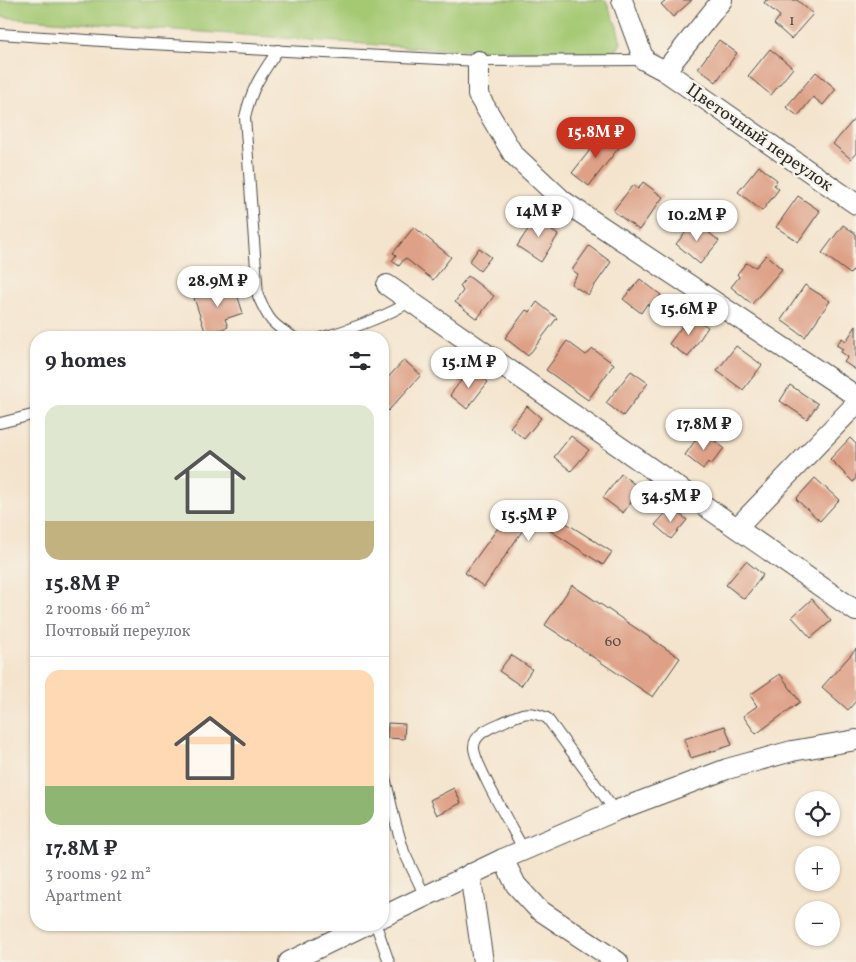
<!DOCTYPE html>
<html lang="en">
<head>
<meta charset="utf-8">
<style>
  :root { --surface:#fff; --page:#f7f7f7; --text:#2b2b33; --muted:#7c7c81; --line:#e1e1e2; --accent:#c8321e }
  body { margin:0; font-family:Vollkorn,serif; background:var(--page); color:var(--text); height:100vh; display:flex; flex-direction:column; font-size:19px; white-space:nowrap }
  * { box-sizing:border-box; margin:0 }
  p { font-size:16px; color:var(--muted) }
  .icon { flex:none; width:28px; height:28px; fill:none; stroke:currentColor; stroke-width:2; stroke-linecap:round; stroke-linejoin:round }
  .map { position:relative; flex:1; overflow:hidden }
  .side { position:absolute; left:30px; top:331px; width:359px; height:600px; display:flex; flex-direction:column; background:var(--surface); border-radius:20px; box-shadow:0 1px 4px #0004 }
  .side>* { flex:none }
  .buttons { position:absolute; left:795px; top:791px; display:grid; gap:10px }
  .buttons a { display:grid; place-items:center; width:45px; height:45px; border-radius:50%; background:var(--surface); box-shadow:0 1px 4px #0004; font-size:25px }
  .price { position:absolute; translate:-50% -42px; padding:0 11px; border-radius:18px; background:#fff; color:#222; font-size:16px; line-height:32px; filter:drop-shadow(0 1px 2px #0008) }
  .price::after { content:''; position:absolute; left:50%; top:30px; width:15px; height:11px; margin-left:-8px; background:inherit; clip-path:polygon(0 0,100% 0,50% 100%) }
  .price.on { background:var(--accent); color:#fff }
  ul { padding:0; list-style:none }
  li { display:grid; align-content:center; gap:10px; height:265px; padding:0 15px }
  li+li { border-top:1px solid var(--line) }
  li span { display:grid; place-items:center; height:155px; border-radius:15px; color:#555 }
  li>.icon { margin-inline-start:auto }
  span .icon { width:90px; height:90px; fill:#fffc; stroke-width:1 }
  li b { font-size:21px }
  h2 { display:flex; justify-content:space-between; align-items:center; height:60px; padding:0 15px; font-size:21px }
  .map>svg:first-child { display:block }
  .green { fill:#a5c973; stroke:#687a4f }
  .building { fill:#dea086 }
  .lines { fill:none; stroke-linecap:round; stroke-linejoin:round }
  .service-casing { stroke:#494743; stroke-width:12 }
  .minor-casing { stroke:#494743; stroke-width:22 }
  .service { stroke:#fff; stroke-width:10 }
  .minor { stroke:#fff; stroke-width:20 }
  .labels { text-anchor:middle; stroke-width:5; stroke-linejoin:round; paint-order:stroke }
  .number-label { font-size:15px; fill:#584842 }
  .street-label { font-size:18px; fill:#2b2b2b; stroke:#f7f3e8 }
</style>
</head>
<body>
<div class="map">
<svg width="856" height="962" viewBox="0 0 856 962">
  <rect width="100%" height="100%" fill="#f7f3e8"/>
  <filter id="ink" filterUnits="userSpaceOnUse"><feTurbulence type="fractalNoise" baseFrequency=".02" numOctaves="2"/><feDisplacementMap in="SourceGraphic" scale="10" xChannelSelector="R" yChannelSelector="G"/><feConvolveMatrix kernelMatrix="1 2 1 2 8 2 1 2 1" color-interpolation-filters="sRGB"/></filter>
  <filter id="wash" filterUnits="userSpaceOnUse"><feTurbulence type="fractalNoise" baseFrequency=".0096" numOctaves="4" result="noise"/><feDisplacementMap in="SourceGraphic" scale="20" xChannelSelector="R" yChannelSelector="G"/><feGaussianBlur stdDeviation="1.12" result="paint"/><feColorMatrix in="noise" values="0 0 0 0 0 0 0 0 0 0 0 0 0 0 0 0 0 1.4 0 .05"/><feComposite in="paint" operator="in"/></filter>
  <g filter="url(#wash)">
    <rect width="100%" height="100%" fill="#f4e4cd"/>
    <polygon class="green" points="0,0 606,0 617,27 621,43 616,51 605,54 433,49 0,17"/>
    <g id="blocks">
      <g class="building">
        <polygon points="666,0 692,0 673,17 661,4"/>
        <polygon points="766,0 797,0 813,14 791,39 774,24 780,16 764,3"/>
        <polygon points="719,40 737,53 716,82 698,68"/>
        <polygon points="770,49 793,68 771,95 748,76"/>
        <polygon points="816,72 836,89 823,105 813,97 798,116 786,107"/>
        <polygon points="856,117 856,153 851,159 833,144"/>
        <polygon points="604,132 620,146 589,186 572,173"/>
        <polygon points="759,166 777,180 774,185 779,189 762,211 738,192"/>
        <polygon points="643,182 663,197 639,230 613,211 633,185 638,189"/>
        <polygon points="798,196 820,211 798,242 776,227"/>
        <polygon points="539,213 557,224 552,231 558,235 541,262 517,246"/>
        <polygon points="695,221 719,241 700,264 676,244"/>
        <polygon points="843,225 856,234 856,266 850,274 822,253"/>
        <polygon points="414,227 451,257 433,280 405,258 399,266 392,261 396,255 393,253"/>
        <polygon points="589,246 611,262 588,295 571,284 578,274 572,270"/>
        <polygon points="479,248 491,257 480,271 469,262"/>
        <polygon points="766,255 782,269 752,304 731,287 739,277 737,274 746,263 756,267"/>
        <polygon points="468,276 494,296 477,319 455,302 463,291 460,286"/>
        <polygon points="640,279 661,295 651,307 647,304 641,313 623,299"/>
        <polygon points="234,285 243,313 225,319 228,327 206,334 194,298"/>
        <polygon points="805,285 830,301 805,337 781,320"/>
        <polygon points="537,302 557,318 528,356 505,338 526,310 530,312"/>
        <polygon points="690,315 708,327 688,357 669,344"/>
        <polygon points="856,326 856,370 844,362 848,357 841,352 843,349 836,345 842,338 846,341"/>
        <polygon points="567,341 586,355 593,349 614,364 588,400 546,370"/>
        <polygon points="736,346 762,365 743,390 717,371"/>
        <polygon points="404,360 421,375 388,411 382,406 382,384"/>
        <polygon points="470,369 488,382 467,409 450,395"/>
        <polygon points="631,371 648,383 623,416 606,403"/>
        <polygon points="790,385 818,404 807,419 780,401"/>
        <polygon points="527,406 541,418 524,439 510,427"/>
        <polygon points="702,431 724,448 711,465 708,462 703,469 685,455"/>
        <polygon points="571,436 589,450 571,471 554,457"/>
        <polygon points="850,438 856,444 856,478 853,482 830,459"/>
        <polygon points="621,474 641,489 623,513 603,498"/>
        <polygon points="815,478 839,500 820,521 796,499"/>
        <polygon points="514,506 531,518 539,506 612,552 603,565 531,518 484,587 465,573"/>
        <polygon points="671,507 687,520 671,539 655,525"/>
        <polygon points="746,561 763,575 744,599 726,585"/>
        <polygon points="572,585 680,658 653,697 545,625"/>
        <polygon points="812,599 831,621 811,638 792,617"/>
        <polygon points="856,649 856,701 848,710 822,687"/>
        <polygon points="511,655 532,669 521,686 499,671"/>
        <polygon points="780,674 800,702 756,734 743,716 757,706 750,695"/>
        <polygon points="388,723 405,724 404,739 387,738"/>
        <polygon points="725,726 732,745 691,758 684,739"/>
        <polygon points="454,788 461,803 437,815 430,800"/>
      </g>
    </g>
  </g>
  <g filter="url(#ink)">
    <use href="#blocks" fill-opacity="0" stroke="#494743" stroke-width="1"/>
    <g class="lines">
      <g class="service-casing">
        <g id="service">
          <polyline points="0,34 131,43 478,61 644,60"/>
          <path d="M278,50C261,75 252,87 245,117L258,296C268,319 272,325 295,338"/>
          <path d="M320,338C351,329 384,318 411,301"/>
          <polyline points="0,423 36,414"/>
          <polyline points="382,764 395,821 404,852 425,896"/>
          <path d="M524,850C515,833 473,762 474,747C474,734 491,727 501,723C520,714 527,709 547,718L615,811"/>
          <polyline points="376,925 389,962"/>
        </g>
      </g>
      <g class="minor-casing">
        <g id="minor">
          <polyline points="622,0 644,60 665,71 856,204"/>
          <polyline points="478,61 478,95 513,154 563,201 856,396"/>
          <polyline points="665,71 722,0"/>
          <polyline points="387,285 856,611"/>
          <polyline points="737,528 856,404"/>
          <polyline points="503,859 516,885 538,909 618,962"/>
          <polyline points="470,874 483,962"/>
          <polyline points="382,917 503,859 615,811 727,769 792,751 856,740"/>
          <polyline points="289,962 365,925"/>
        </g>
      </g>
      <use href="#service" class="service"/>
      <use href="#minor" class="minor"/>
    </g>
  </g>
  <g class="labels">
    <g class="number-label">
      <text x="792" y="25">1</text>
      <text x="613" y="646">60</text>
    </g>
    <g class="street-label">
      <text transform="translate(760 137) rotate(35)" y="6">Цветочный переулок</text>
    </g>
  </g>
</svg>
<div class="buttons">
<a><svg class="icon" aria-label="locate" viewBox="0 0 24 24"><circle cx="12" cy="12" r="6"/><path d="M12 2v4M12 18v4M2 12h4M18 12h4"/></svg></a>
<a>+</a>
<a>−</a>
</div>
<b class="price on" style="left:596px;top:159px">15.8M ₽</b>
<b class="price" style="left:539px;top:238px">14M ₽</b>
<b class="price" style="left:697px;top:242px">10.2M ₽</b>
<b class="price" style="left:218px;top:308px">28.9M ₽</b>
<b class="price" style="left:689px;top:336px">15.6M ₽</b>
<b class="price" style="left:469px;top:389px">15.1M ₽</b>
<b class="price" style="left:704px;top:451px">17.8M ₽</b>
<b class="price" style="left:671px;top:523px">34.5M ₽</b>
<b class="price" style="left:529px;top:542px">15.5M ₽</b>
<section class="side">
<h2>9 homes<svg class="icon" aria-label="filters" viewBox="0 0 24 24"><path d="M4 7h16M4 17h16"/><circle cx="9" cy="7" r="2"/><circle cx="15" cy="17" r="2"/></svg></h2>
<ul>
<li><span style="background:linear-gradient(#dfe7d0 75%,#c2b280 0)"><svg class="icon" aria-label="home" viewBox="0 0 24 24"><path d="M3 11l9-7 9 7M6 9v11h12V9"/></svg></span><div><b>15.8M ₽</b><p>2 rooms · 66 m²</p><p>Почтовый переулок</p></div></li>
<li><span style="background:linear-gradient(#ffd9b3 75%,#8fb573 0)"><svg class="icon" aria-label="home" viewBox="0 0 24 24"><path d="M3 11l9-7 9 7M6 9v11h12V9"/></svg></span><div><b>17.8M ₽</b><p>3 rooms · 92 m²</p><p>Apartment</p></div></li>
</ul>
</section>
</div>
</body>
</html>
